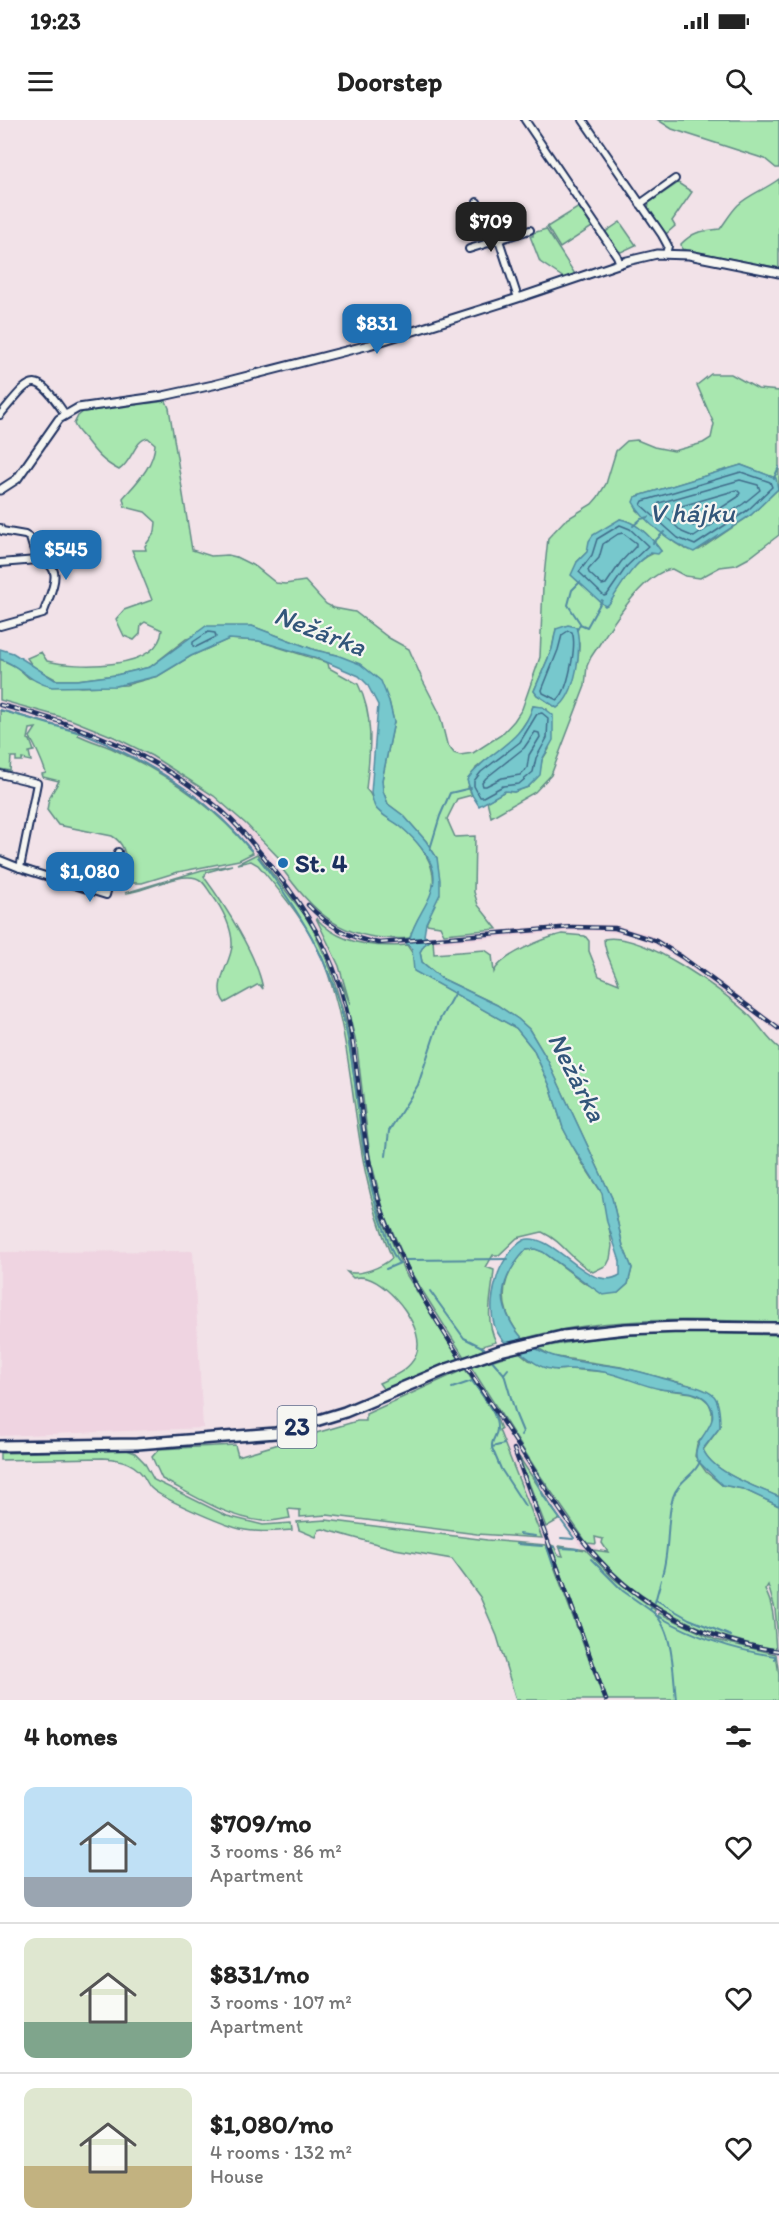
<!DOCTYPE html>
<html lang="en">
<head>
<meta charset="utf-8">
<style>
  :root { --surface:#fff; --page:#f2f2f2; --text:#222; --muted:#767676; --line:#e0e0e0; --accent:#1f6fb2 }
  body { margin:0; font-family:Itim,sans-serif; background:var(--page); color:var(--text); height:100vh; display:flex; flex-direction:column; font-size:22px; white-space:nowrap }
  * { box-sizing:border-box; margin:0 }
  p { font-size:20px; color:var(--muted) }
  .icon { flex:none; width:33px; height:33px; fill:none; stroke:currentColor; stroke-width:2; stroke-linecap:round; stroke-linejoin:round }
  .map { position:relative; height:1580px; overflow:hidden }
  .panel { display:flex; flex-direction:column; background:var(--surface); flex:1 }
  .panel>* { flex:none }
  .price { position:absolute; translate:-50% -51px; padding:0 14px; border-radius:12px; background:var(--accent); color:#fff; font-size:20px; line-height:39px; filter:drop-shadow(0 2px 3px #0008) }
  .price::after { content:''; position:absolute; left:50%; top:36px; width:18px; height:14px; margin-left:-9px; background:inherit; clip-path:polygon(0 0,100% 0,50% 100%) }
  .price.current { background:#222; color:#fff }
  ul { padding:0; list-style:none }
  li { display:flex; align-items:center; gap:18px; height:150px; padding:0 24px }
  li+li { border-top:2px solid var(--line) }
  li span { display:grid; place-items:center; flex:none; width:168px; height:120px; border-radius:12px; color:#555 }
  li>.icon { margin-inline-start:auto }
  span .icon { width:72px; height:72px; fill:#fffc; stroke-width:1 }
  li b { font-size:26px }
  h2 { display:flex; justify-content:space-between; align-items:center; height:72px; padding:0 24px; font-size:26px }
  .status { display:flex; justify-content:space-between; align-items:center; height:42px; padding:0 30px; background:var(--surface); direction:ltr }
  .status svg { height:16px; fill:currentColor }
  header { display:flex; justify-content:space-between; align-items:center; height:78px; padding:0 24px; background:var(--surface); font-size:27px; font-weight:700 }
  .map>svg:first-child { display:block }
  .built { fill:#efd4e1 }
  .green { fill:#a8e7af; stroke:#628b86; stroke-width:1.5; fill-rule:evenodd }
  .water { fill:#77c8cd; stroke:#528ba1; stroke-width:1.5 }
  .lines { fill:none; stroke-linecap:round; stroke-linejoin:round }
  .shore { stroke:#406c8a; stroke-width:1.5 }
  .stream { stroke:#528ba1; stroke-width:2 }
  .minor-casing { stroke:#1b2f5e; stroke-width:10 }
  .tertiary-casing { stroke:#1b2f5e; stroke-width:11 }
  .primary-casing { stroke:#1b2f5e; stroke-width:14 }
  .minor { stroke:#f6f6f2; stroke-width:6 }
  .tertiary { stroke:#f6f6f2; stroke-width:7 }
  .primary { stroke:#f6f6f2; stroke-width:9 }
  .rail-casing { stroke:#1b2f5e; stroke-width:4.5 }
  .rail { stroke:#f6f6f2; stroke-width:2; stroke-dasharray:7; stroke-linecap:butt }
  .primary-bridge-casing { stroke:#1b2f5e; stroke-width:14; stroke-linecap:butt }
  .primary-bridge { stroke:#f6f6f2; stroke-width:9 }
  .poi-dot { fill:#1f6fb2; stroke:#f6f6f2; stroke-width:2 }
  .labels { text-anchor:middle; stroke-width:4.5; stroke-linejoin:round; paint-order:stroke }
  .shield { fill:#f6f6f2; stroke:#5d6b8a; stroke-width:1.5 }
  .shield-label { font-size:24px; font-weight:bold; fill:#1b2f5e }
  .poi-label { font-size:26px; font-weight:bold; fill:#1b2f5e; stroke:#f6f6f2; text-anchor:start }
  .water-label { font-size:27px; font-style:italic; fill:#32557a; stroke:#f6f6f2 }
</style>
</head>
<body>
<div class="status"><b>19:23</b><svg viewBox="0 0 49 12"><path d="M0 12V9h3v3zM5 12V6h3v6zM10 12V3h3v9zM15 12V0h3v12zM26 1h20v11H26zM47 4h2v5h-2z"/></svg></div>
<header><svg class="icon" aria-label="menu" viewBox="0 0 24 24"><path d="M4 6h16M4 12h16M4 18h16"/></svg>Doorstep<svg class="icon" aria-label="search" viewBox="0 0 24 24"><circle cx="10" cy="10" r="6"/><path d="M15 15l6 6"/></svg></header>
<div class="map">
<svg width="779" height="1580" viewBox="0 0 779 1580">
  <rect width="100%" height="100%" fill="#f2e2e8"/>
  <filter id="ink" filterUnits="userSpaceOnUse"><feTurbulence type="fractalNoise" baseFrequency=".0167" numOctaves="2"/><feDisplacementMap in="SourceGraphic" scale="12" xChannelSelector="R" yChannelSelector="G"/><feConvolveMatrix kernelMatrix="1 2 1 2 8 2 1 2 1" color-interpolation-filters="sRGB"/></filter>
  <g filter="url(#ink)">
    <g class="built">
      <polygon points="0,579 72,600 114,617 152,636 199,665 246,704 262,722 291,762 321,793 345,810 362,816 387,820 571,804 615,805 645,813 667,823 779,905 779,913 680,840 654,824 630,815 602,811 572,811 388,827 360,823 342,817 318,801 339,846 348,875 430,1178 565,1387 606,1439 672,1490 752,1521 779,1526 779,1537 726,1525 666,1499 631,1476 583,1430 521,1341 610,1580 602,1580 535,1398 498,1310 500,1308 412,1171 389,1126 366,1055 348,926 337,878 317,823 272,756 244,722 210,687 170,659 110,628 68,611 0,591"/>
      <polygon points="193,1131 203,1308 0,1316 0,1132"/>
    </g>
    <g class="green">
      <polygon points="658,0 779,0 779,48 776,48 765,39 672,9"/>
      <path d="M779,59V148L682,129L681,124C695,110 703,111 720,109C726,101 731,92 738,85C750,74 766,69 779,59Z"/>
      <polygon points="678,63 692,72 672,101 675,106 666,114 648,89 649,83"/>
      <polygon points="579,87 592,107 560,128 547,107"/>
      <polygon points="620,102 636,125 621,132 616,130 604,113"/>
      <polygon points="546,109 575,154 564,158 540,142 530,116 533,116 533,113"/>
      <path d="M711,254H731L758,269L779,271V415L749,438L736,445L720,447L700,458L685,456L672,449C641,453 608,512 591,537L587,546L585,566L551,655L535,672L491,697L487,681L505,671L514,672L528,667L539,655L542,640L549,629L547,589L533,586L530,596L515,618L476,648L468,667L472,675L457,679L447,699L455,717L475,716L474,772L478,785L497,809L444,814L440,806L426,804L430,795L437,738L426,721L404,696L388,684L383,671L382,660L394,602L389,581L337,535L315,530L252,506L186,519L150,547L116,555L77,560H57L33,547L27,538L41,532L47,541C75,548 159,551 162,510L145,502L141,505L140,514L134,520L124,516L116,499L124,490L152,480L132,430H146L145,426L155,412L156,402L145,392L125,387L123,378C137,362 154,346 155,324L148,318C134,320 133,341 119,350C103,342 96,333 86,320C81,314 77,311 74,304L78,296L83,292L166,281L169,288L192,430L211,436L228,435L236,437L256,447L276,463L285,464L305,461L326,484L334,488L355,492L389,518L409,529L423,561L439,592L447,624L454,633L460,635L473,633L501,615L514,601L522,589L536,549L540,537L543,466L548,418L564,401L592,384L598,377L606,364L616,331L627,321L637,320L654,327L674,331L703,323L711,318L714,304L697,265ZM741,345L775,358L778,369L751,395L699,430L685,429L675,423L637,390L635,377ZM620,399C637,403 651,417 661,431C634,437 624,462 609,483L577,442ZM556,509L579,523C580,547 568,567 557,587L537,575L534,571L552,529Z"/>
      <path d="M229,519L259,521L328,543L329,548L358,564C375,597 370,633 366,669C373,675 372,682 377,688C383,696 392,700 399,705C419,721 439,746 432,772C427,789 415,799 410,818C343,823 315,795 278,743L279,738L246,704L214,676L152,636L114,617L72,600L0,580V539L17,547L29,558L81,567L126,565L158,556L191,536Z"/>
      <path d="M0,590L79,612L78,615C90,621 99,623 111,628C166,653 215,686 253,733L239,740L178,752L142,763H129C124,746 130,726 112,716L58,705L47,690L49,678L59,661L43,657L42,654L46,653C42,641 36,628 30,617L36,608L30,609L28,619L30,620L34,631L29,632L31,641L22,639V641H16V637H11L10,651L0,649Z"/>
      <path d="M257,734L304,794L313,809L331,850L348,909L363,1030L380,1093L404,1151L459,1239L384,1270L379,1263C393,1256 409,1251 416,1235C427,1210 391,1165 367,1158C363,1157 357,1157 353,1158L347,1152C361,1156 382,1147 392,1138C381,1111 372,1084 366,1055C351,983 350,909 323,840C309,805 282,774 258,745L251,741L237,744Z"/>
      <path d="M232,745L207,752L204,757C224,784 258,837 263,869L260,865H257L225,883C211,866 231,843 232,826C233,809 222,788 212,775C207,769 204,760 196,758C177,752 144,773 125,773L202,750Z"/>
      <path d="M316,798C339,824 375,828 407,825L413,834L415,851L516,908L533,929L550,966L563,1008L581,1041L602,1073L605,1081L612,1126L610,1139L607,1145L593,1152C570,1140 565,1123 542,1112L517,1118L499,1135H493L486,1147L494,1150C492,1176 484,1197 496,1222L482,1226L483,1230L464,1237L410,1151L384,1092L370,1037L357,927L341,861L350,884L339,846Z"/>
      <path d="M562,814L585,816L589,821V831L599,856L619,864C615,849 604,834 604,819C642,811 724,871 751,897C761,907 768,920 779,928V1202C697,1200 602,1195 523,1219C497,1189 498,1159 526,1130L536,1129L543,1132L586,1164L618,1173L628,1164L632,1148L623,1126L612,1078L547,939L529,909L518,899L497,885L441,858L422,842L420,832L424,825L433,819L434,834L485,830L492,835L494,852C501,835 545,818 562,814Z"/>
      <path d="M665,1212L779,1215V1377C756,1367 713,1353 703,1330L720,1307L717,1281L689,1265L621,1247L551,1236L538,1228L582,1220Z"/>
      <path d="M519,1232L529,1240L557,1250L569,1249L606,1252L637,1260L660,1269L692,1273L702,1277L709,1283L712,1291V1305L697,1324L695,1336L706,1352L722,1365L743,1369L779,1386V1529L775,1489L768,1465L765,1470C775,1487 774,1510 776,1529C706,1517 638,1485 593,1430L608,1432L602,1423L603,1419L595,1417L596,1424L587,1423L537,1351L471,1247Z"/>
      <path d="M465,1249L496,1297L501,1309L499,1310L542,1418L477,1414L327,1395L300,1397V1390L288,1389L290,1398C281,1399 271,1402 262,1401C226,1397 193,1375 162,1359L152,1337L159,1329L235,1325L238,1336L357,1301H366V1294Z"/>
      <path d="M127,1330L135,1333L144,1342L154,1360L227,1396L263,1405L291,1403L292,1410C275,1411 257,1413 240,1409C224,1405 162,1379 151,1368C147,1364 145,1357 141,1353C131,1341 117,1339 103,1338L0,1340V1333Z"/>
      <polygon points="519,1337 560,1399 546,1407"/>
      <polygon points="326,1400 487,1420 546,1425 604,1580 516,1580 497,1516 480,1477 452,1439 395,1429 323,1409 319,1410 316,1417 299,1410 297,1402"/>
      <polygon points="551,1425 554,1426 558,1435 563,1436 559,1426 586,1430 613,1458 655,1490 654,1493 658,1497 659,1493 716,1520 776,1534 779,1555 779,1580 607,1580"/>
    </g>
    <g class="water">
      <path d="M741,345L776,358L778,369L751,395L694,432C673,424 643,402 633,382L635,377Z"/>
      <path d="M620,399C637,402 651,417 661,431L658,434L651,433C632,445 621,466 609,484L605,486L571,455L577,442L587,432L589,421L593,415Z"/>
      <path d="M568,505L576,507C583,526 576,576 557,588L537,575L534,571L552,529L556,509Z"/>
      <path d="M206,506H252L315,530L337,535L360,544L381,561L389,581L394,602L382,660L383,671L388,684L404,696L426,721L437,738L440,760V774L426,803L424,816L433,819L424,825L420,832L422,842L441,858L497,885L518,899L529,909L547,939L612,1078L623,1126L632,1148L628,1164L618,1173L603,1175L543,1132L535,1129L526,1130C512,1145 498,1167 505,1188C523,1243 571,1239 618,1247C637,1250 657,1257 676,1262C688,1265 704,1267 714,1276C720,1283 720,1298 720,1307L703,1329C712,1353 757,1367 779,1377V1386L743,1369L722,1365L697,1340C689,1319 725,1305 708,1282C699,1269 675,1272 661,1269C642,1266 624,1256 604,1252C593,1250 580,1249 568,1249C562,1249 556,1251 550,1249C538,1247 528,1238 519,1231C513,1227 505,1224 501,1218C488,1201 491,1179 496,1161C499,1147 511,1127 524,1120C528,1118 533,1119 537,1120C564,1127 592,1172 620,1155V1141L607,1102L602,1073L572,1025L563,1008L550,966L533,929L516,908L414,851L412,829L403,820L410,818C415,796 434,780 434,757C434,739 414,718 401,707C393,700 381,696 375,687C373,683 372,677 371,673L378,585L367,564L359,556L317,538L259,521L229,519L191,536L158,556L116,566L52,567C28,562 22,546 0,539V529L13,533L55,560H77L116,555L150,547Z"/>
      <path d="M533,586L543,587L553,595V620L542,640L540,655L528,667L514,672L505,671L479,686L472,675L467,660C488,630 521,625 533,586Z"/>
    </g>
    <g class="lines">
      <g class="shore">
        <polygon points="741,352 770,362 772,367 748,390 695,425 678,418 641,385 643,381"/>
        <polygon points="740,360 758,365 760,370 743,384 694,417 682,412 656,387 659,383"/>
        <polygon points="737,370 740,373 738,377 693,406 673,392 675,388"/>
        <polygon points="620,405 630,409 648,426 627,446 607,475 604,476 579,452 592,435 597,419"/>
        <polygon points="623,413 636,423 636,426 621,442 606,464 602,465 589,453 588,450 599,438 603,424 618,414"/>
        <path d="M568,511L572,512C577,525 568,573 557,580L543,573L542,570L558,530L562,515Z"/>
        <polygon points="208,512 215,513 216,517 196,527 193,526 193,522"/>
        <polygon points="542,593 548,598 547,618 536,638 533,652 519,664 503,666 483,677 480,677 474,666 474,661 481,652 520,622 537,594"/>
        <polygon points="535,612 539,613 540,617 529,635 527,648 520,655 502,658 486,666 483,666 482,663 486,658 524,628"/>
      </g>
      <g class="stream">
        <polyline points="774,358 779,347"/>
        <polyline points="633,406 641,399 649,397"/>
        <polyline points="653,423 664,412"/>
        <polyline points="580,462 572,470 568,485 580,503"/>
        <polyline points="577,510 580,504 587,507 602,480"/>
        <polyline points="0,590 77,612"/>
        <polyline points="79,612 107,624"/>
        <path d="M108,625C164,651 212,682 251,730"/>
        <polyline points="430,729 440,696 450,673 471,668"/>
        <path d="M258,737C298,789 331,841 345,905C361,975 359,1047 386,1114C389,1124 392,1135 399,1143"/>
        <polyline points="386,1036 389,1011 418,965 439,901 455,872"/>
        <polyline points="406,1140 508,1139"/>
        <polyline points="386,1149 400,1143"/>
        <polyline points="430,1171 464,1218 484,1228 487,1233"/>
        <polyline points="490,1238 504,1254"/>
        <polyline points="508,1249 504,1254 516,1295 523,1312 521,1315"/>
        <path d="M452,1268L472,1261C481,1274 498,1292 497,1309C497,1316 491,1320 492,1327L504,1324"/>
        <polyline points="492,1328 501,1349 525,1386"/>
        <polyline points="533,1354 544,1377 574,1418"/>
        <polyline points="519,1414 535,1416"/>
        <polyline points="561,1418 573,1419"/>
        <polyline points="516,1424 542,1426"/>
        <polyline points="547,1427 553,1445"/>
        <polyline points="552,1427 554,1427"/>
        <polyline points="561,1428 578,1429"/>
        <polyline points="591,1439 623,1471 650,1490"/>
        <path d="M662,1455C670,1430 666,1400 673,1377C679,1359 696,1355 700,1341"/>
        <polyline points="656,1480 689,1499 731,1516"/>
        <polyline points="655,1482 661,1460"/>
        <path d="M651,1488L650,1490C674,1506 673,1553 676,1580"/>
        <path d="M658,1496C695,1517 732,1530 775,1536V1539"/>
      </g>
      <g class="minor-casing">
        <g id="minor">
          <polyline points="525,0 617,136 620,144"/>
          <polyline points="583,0 662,115 668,126 666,134"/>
          <polyline points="477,82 499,120 518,178"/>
          <polyline points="640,84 675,59"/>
          <polyline points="469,129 530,110"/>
          <path d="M0,295C32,257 34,248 65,294"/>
          <path d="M0,408L2,411L25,415L30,418L37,440C68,445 50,473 43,494L0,506"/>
          <polyline points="0,443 37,440"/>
          <polyline points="0,654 37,663 20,748 0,740"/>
          <polyline points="20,748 106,775 118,732"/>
        </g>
      </g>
      <g class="tertiary-casing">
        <polyline id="tertiary" points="0,370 17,359 59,299 78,288 163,276 213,265 369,225 518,178 627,141 657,134 689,135 779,153"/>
      </g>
      <g class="primary-casing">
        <g id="primary">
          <polyline points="563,1216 626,1209 681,1207 779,1208"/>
          <polyline points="0,1326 137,1324 276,1313 345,1292 447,1249"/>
        </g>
      </g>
      <use href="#minor" class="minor"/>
      <use href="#tertiary" class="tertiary"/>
      <use href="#primary" class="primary"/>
      <g class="rail-casing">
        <g id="rail">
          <path d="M0,585C79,603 162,637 223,692C243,710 259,731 275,751C308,792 332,833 345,884C361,948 359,1015 378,1078C404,1162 459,1234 506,1307C542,1361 574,1421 624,1464C669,1501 722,1523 779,1531"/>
          <path d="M308,785C328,806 350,819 379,823L572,807L615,808L656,821L682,837L779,909"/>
          <polyline points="514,1329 606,1580"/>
        </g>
      </g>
      <use href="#rail" class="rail"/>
      <g class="primary-bridge-casing">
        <polyline id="primary-bridge" points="447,1249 499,1231 563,1216"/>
      </g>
      <use href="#primary-bridge" class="primary-bridge"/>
    </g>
  </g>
  <circle class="poi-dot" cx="283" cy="743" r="6"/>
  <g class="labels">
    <rect class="shield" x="277.5" y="1286" width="39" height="42" rx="4.5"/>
    <g class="shield-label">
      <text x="297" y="1315">23</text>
    </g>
    <g class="poi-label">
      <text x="295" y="752">St. 4</text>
    </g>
    <g class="water-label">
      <text x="692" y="402">V hájku</text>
      <text transform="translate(320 511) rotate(21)" y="9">Nežárka</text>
      <text transform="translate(577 957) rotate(63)" y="9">Nežárka</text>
    </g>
  </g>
</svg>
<b class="price current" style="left:491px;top:133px">$709</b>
<b class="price" style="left:377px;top:235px">$831</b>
<b class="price" style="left:66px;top:461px">$545</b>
<b class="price" style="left:90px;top:783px">$1,080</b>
</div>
<section class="panel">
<h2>4 homes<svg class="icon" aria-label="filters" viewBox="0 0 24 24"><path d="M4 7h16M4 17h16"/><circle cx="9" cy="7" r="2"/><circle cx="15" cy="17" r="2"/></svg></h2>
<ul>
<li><span style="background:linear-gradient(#bfe0f5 75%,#9aa5b1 0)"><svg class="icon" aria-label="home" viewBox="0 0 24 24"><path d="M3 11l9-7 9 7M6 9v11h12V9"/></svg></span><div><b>$709/mo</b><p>3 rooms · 86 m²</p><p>Apartment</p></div><svg class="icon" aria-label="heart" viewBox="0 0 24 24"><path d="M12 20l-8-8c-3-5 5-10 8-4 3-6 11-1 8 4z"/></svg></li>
<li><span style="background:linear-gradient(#dfe7d0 70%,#7fa58c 0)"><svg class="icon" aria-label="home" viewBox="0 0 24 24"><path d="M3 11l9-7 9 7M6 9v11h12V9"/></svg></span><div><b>$831/mo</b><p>3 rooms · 107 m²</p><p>Apartment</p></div><svg class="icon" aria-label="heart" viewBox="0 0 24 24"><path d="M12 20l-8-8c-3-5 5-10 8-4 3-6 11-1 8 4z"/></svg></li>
<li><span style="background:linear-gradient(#dfe7d0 65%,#c2b280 0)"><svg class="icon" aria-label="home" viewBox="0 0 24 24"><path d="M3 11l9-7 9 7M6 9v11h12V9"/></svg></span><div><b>$1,080/mo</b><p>4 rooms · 132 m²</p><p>House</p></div><svg class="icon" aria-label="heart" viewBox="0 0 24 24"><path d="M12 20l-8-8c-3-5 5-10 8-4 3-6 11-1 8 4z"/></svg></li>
</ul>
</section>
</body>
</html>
